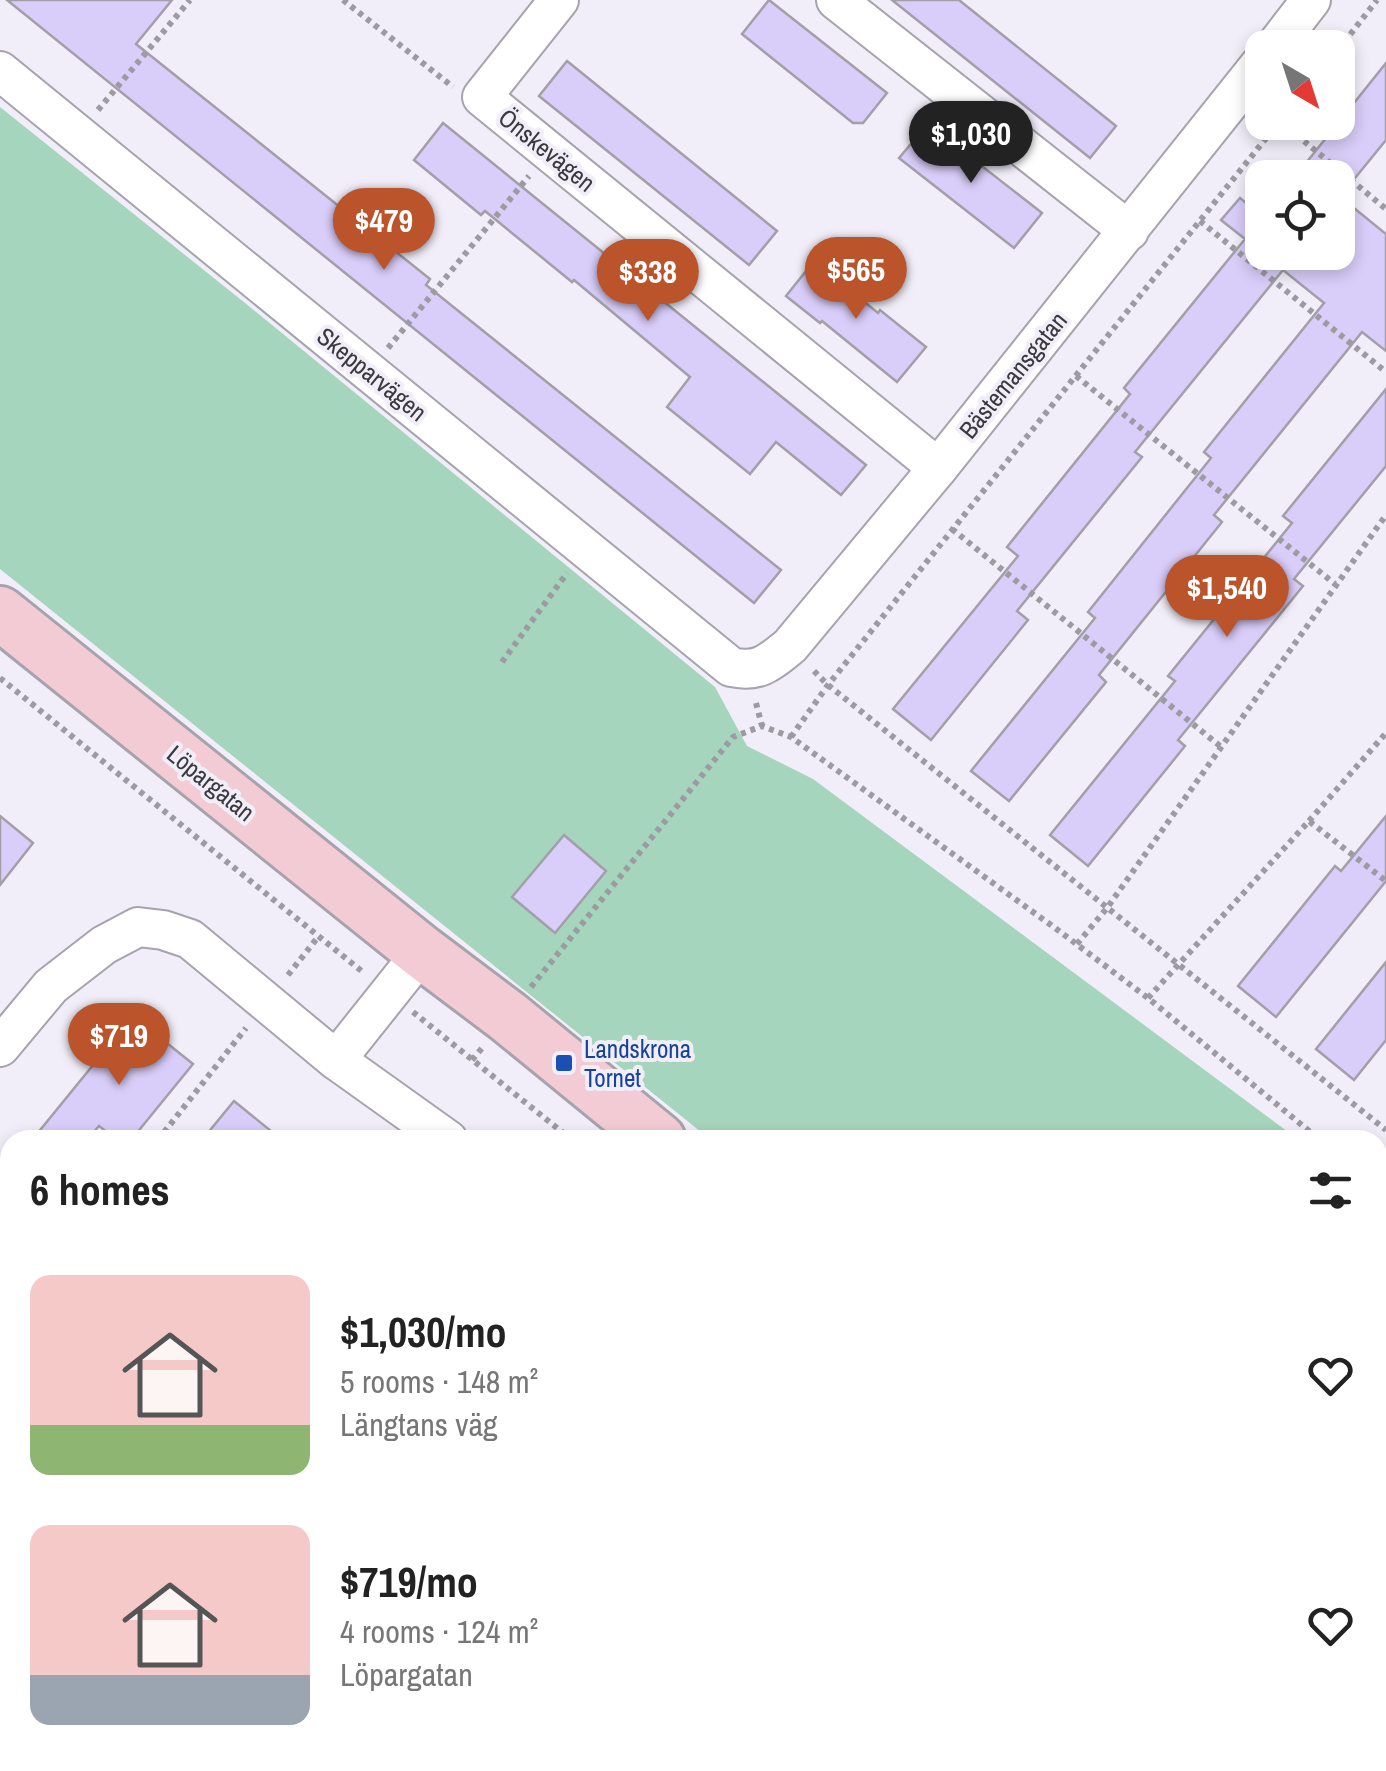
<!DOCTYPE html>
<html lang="en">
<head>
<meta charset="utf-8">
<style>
  :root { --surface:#fff; --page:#f2f2f2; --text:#222; --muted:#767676; --accent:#bc542b }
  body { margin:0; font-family:"Archivo Narrow",sans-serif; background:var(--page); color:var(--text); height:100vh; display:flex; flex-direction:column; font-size:38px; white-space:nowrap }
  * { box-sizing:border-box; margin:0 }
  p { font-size:32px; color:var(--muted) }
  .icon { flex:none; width:55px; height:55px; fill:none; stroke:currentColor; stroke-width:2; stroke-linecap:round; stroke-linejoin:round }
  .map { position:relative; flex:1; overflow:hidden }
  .drawer { position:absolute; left:0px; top:1130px; width:1388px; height:642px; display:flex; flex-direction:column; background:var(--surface); border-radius:30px 30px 0 0; box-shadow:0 5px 15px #0003 }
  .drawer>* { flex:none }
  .needle { width:65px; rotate:141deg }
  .fabs { position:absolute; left:1245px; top:30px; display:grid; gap:20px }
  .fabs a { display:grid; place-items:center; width:110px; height:110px; border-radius:20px; background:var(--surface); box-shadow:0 5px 15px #0003; font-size:50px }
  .price { position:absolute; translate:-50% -85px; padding:0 22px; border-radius:35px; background:var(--accent); color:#fff; font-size:32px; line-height:65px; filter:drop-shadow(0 2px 5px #0008) }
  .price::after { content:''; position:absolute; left:50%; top:60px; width:30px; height:22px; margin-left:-15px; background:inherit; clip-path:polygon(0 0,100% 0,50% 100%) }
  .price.current { background:#222; color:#fff }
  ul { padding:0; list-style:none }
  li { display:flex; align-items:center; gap:30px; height:250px; padding:0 30px }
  li span { display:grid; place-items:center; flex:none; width:280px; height:200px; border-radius:20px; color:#555 }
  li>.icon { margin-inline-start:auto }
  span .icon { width:120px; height:120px; fill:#fffc; stroke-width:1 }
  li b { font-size:42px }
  h2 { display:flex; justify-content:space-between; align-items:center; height:120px; padding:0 30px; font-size:42px }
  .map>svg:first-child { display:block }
  .green { fill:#a5d5bc }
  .building { fill:#d9cdf9; stroke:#a29fa9; stroke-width:2.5 }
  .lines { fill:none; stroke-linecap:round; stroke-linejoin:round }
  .street-casing { stroke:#a6a3ad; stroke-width:42 }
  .secondary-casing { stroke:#a6a3ad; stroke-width:58 }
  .path { stroke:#9d9ba2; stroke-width:6; stroke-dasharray:5 5; stroke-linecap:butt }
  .street { stroke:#fff; stroke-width:38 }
  .secondary { stroke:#f3cbd4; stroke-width:52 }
  .transit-dot { fill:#1a4fb4; stroke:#f1eef9; stroke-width:4 }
  .labels { text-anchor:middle; stroke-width:8; stroke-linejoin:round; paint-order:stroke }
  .street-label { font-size:25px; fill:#3a393d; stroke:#f1eef9 }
  .transit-label { font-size:25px; fill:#164399; stroke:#f1eef9; text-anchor:start }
</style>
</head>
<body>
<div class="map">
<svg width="1386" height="1771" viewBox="0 0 1386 1771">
  <rect width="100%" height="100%" fill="#f1eef9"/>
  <g class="green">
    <polygon points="0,107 250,307 715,687 747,746 813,779 1299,1140 711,1140 0,569"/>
    <polygon points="1378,1198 1386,1205 1386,1704 1378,1696"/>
  </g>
  <g class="building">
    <polygon points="7,0 172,0 136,44 430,279 426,285 781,570 754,603"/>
    <polygon points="769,0 887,93 863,123 853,123 742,34"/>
    <polygon points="892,0 959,0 1116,126 1090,158"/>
    <polygon points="567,61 777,231 749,265 539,96"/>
    <polygon points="1386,63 1386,140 1355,178 1294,178"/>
    <polygon points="443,123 866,465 841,495 776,442 750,474 667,407 690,377 574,280 572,282 485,211 481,215 414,160"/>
    <polygon points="928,124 1042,213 1014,248 899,158"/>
    <polygon points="1338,195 1386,234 1386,351 1362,332 1214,515 1222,522 1099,675 1106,682 1009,801 971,771 1095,618 1088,612 1211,458 1204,452 1324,303 1283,270 1135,452 1142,457 1017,611 1028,620 931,740 893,709 1018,556 1007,547 1130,394 1124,388 1245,239 1221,220 1240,198 1262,216 1262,252 1338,252"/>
    <polygon points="814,261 878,313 880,310 926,347 897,382 822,321 820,323 786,296"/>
    <polygon points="1386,389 1386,466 1294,579 1303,586 1178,740 1185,746 1088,866 1050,835 1175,681 1168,676 1292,523 1283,516"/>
    <polygon points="0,816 33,843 0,885"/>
    <polygon points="1386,816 1386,881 1276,1017 1238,986 1335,866 1341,871"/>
    <polygon points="564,835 606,871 555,933 512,897"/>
    <polygon points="1386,962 1386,1040 1354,1080 1316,1049"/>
    <polygon points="133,1016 193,1064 131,1140 117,1140 99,1126 87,1140 32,1140"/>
    <polygon points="234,1101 282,1140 202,1140"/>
  </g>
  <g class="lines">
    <g class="street-casing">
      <g id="street">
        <polyline points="559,0 482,97 938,468"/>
        <polyline points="836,0 1129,231"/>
        <polyline points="1274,48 1311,0"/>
        <path d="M0,71L731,667C759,673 769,663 790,646L938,468L1262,62"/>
        <polyline points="0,1047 51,986 104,945 138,927 163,930 190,939 336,1060 448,1140"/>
        <polyline points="336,1060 422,952"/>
        <polyline points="82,1771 88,1762"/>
      </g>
    </g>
    <g class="secondary-casing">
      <g id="secondary">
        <polyline points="0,613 422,952 507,1016 659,1140"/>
        <polyline points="1378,1739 1386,1748"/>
      </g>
    </g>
    <g class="path">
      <polyline points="343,0 453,87"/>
      <polyline points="1338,50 1377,0"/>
      <polyline points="98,110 190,0"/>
      <polyline points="1281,122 1386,209"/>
      <polyline points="1200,221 1386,372"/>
      <polyline points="388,348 529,176"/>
      <polyline points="1076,376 1335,584"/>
      <polyline points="952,529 1220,746"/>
      <polyline points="502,662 567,573"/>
      <polyline points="814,671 828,685 1386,1130"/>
      <polyline points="0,678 364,973"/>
      <polyline points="756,703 762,726"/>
      <polyline points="791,737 828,685 1279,122"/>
      <polyline points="1309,821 1386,733"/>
      <polyline points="1077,944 1107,908 1386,515"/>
      <polyline points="288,975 318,937"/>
      <polyline points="531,987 733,737 762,726 791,737 1051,925 1148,998 1320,1140"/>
      <polyline points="1148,998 1309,821 1386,881"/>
      <polyline points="413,1012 572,1140"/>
      <polyline points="472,1060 483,1047"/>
      <polyline points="158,1140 246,1028"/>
      <polyline points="1378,1188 1386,1195"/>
      <polyline points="0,1194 10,1203"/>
      <polyline points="0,1323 10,1312"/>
      <polyline points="1378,1324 1386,1319"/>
      <polyline points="0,1386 10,1378"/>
      <polyline points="0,1524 10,1532"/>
      <polyline points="0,1658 10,1666"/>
      <polyline points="293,1762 304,1771"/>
      <polyline points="455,1762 465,1771"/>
      <polyline points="615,1762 626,1771"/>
      <polyline points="1023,1762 1033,1771"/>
      <polyline points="1293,1762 1302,1771"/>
      <polyline points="329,1771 335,1762"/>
      <polyline points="593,1771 604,1762"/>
      <polyline points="872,1771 879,1762"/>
    </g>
    <use href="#street" class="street"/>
    <use href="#secondary" class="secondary"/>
  </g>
  <rect class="transit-dot" x="554" y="1053" width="20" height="20" rx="5"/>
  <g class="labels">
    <g class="street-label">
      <text transform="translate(547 150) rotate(39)" y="9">Önskevägen</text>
      <text transform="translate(372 374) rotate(39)" y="9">Skepparvägen</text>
      <text transform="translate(1013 375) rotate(-51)" y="9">Bästemansgatan</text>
      <text transform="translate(211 783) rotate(39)" y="9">Löpargatan</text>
    </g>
    <g class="transit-label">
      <text x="584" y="1058">Landskrona<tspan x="584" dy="29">Tornet</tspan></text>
    </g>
  </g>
</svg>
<div class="fabs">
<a><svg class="needle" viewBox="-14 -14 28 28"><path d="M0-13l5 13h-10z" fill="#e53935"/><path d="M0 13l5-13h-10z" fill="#767676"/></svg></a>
<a><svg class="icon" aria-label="locate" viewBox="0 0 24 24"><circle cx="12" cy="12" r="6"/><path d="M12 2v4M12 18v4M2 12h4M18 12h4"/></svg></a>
</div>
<b class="price current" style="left:971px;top:186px">$1,030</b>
<b class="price" style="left:384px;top:273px">$479</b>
<b class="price" style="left:856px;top:322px">$565</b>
<b class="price" style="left:648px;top:324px">$338</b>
<b class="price" style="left:1227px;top:640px">$1,540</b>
<b class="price" style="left:119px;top:1088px">$719</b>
<section class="drawer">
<h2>6 homes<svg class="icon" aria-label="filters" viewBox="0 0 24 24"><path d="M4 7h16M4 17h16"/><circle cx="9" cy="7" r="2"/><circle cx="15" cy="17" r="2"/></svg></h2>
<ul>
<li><span style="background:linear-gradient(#f6c9c9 75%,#8fb573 0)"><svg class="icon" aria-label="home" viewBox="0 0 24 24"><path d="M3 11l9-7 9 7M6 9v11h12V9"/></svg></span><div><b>$1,030/mo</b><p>5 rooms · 148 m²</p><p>Längtans väg</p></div><svg class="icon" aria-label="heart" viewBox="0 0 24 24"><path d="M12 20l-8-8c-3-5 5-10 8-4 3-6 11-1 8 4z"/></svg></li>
<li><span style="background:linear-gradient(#f6c9c9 75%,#9aa5b1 0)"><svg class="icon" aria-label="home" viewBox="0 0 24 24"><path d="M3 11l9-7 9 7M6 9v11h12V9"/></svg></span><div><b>$719/mo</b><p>4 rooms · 124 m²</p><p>Löpargatan</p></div><svg class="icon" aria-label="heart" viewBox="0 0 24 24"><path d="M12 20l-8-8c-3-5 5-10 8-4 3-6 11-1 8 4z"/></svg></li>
</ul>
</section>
</div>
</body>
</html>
